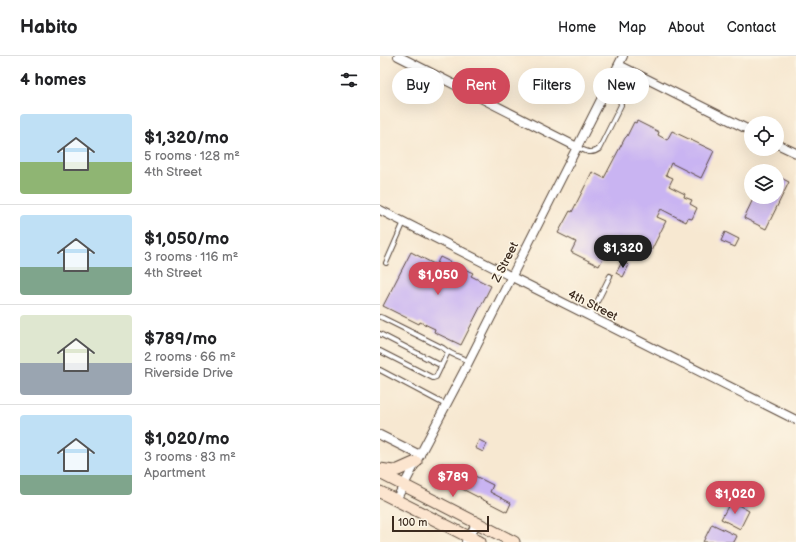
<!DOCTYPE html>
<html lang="en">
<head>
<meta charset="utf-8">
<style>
  :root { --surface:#fff; --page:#f6f6f6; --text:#202124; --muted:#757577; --line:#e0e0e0; --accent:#d1495b }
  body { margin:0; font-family:"Balsamiq Sans",sans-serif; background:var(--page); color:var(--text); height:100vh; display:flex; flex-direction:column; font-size:15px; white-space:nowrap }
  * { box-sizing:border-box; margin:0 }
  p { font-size:13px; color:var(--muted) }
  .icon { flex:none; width:22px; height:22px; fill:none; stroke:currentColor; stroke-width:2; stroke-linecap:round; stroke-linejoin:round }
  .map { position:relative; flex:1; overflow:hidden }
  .details { display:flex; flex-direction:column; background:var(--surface); width:380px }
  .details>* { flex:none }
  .hud { position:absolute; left:12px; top:12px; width:344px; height:36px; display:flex; gap:8px }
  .controls { position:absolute; left:364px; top:60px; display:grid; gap:8px }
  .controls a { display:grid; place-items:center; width:40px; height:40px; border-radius:50%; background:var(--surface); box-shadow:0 4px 16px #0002; font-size:20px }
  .scale { position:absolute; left:12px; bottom:10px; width:97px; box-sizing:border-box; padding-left:4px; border:2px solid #3b2a1e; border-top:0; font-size:11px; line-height:14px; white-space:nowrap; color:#3b2a1e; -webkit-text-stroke:3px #fcf5e5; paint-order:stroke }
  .price { position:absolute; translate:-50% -34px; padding:0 9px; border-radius:14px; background:var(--accent); color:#fff; font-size:13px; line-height:26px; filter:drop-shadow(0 1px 2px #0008) }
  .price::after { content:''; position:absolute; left:50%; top:24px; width:12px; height:9px; margin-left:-6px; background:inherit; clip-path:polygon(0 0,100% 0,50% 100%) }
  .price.on { background:#222; color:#fff }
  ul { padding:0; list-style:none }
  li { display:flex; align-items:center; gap:12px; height:100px; padding:0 20px }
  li+li { border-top:1px solid var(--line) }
  li span { display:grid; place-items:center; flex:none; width:112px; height:80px; border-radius:4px; color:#555 }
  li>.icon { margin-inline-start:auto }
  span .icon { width:48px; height:48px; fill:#fffc; stroke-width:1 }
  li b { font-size:17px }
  h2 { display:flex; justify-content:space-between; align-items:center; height:48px; padding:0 20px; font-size:17px }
  .pill { padding:0 14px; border-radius:18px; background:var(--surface); box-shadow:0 4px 16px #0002; font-size:14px; line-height:36px }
  .pill.on { background:var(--accent); color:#fff }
  header { display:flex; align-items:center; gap:24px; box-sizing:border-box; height:56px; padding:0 20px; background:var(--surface); border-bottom:1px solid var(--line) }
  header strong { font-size:19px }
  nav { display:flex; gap:22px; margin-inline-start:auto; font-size:14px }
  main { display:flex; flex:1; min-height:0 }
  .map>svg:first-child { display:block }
  .building { fill:#c9b4f2 }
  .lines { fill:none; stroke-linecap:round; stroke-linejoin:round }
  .lane-casing { stroke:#574639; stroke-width:6 }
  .street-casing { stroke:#574639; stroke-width:10 }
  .secondary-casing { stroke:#574639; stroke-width:13 }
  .lane { stroke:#fff; stroke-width:4 }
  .street { stroke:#fff; stroke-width:8 }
  .secondary { stroke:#fce5cf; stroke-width:11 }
  .labels { text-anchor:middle; stroke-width:3; stroke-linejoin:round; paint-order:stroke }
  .street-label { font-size:12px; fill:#3b2a1e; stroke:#fcf5e5 }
</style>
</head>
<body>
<header>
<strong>Habito</strong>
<nav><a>Home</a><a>Map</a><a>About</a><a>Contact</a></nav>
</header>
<main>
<section class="details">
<h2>4 homes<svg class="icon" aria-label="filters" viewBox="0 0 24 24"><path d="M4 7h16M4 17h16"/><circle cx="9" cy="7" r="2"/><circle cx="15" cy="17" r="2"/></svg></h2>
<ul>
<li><span style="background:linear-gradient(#bfe0f5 60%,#8fb573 0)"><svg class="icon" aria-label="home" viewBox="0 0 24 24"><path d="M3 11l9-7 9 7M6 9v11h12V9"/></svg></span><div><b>$1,320/mo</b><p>5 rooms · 128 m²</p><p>4th Street</p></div></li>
<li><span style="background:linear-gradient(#bfe0f5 65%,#7fa58c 0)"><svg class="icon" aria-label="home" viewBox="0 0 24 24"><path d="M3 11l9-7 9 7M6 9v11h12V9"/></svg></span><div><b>$1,050/mo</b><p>3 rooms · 116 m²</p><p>4th Street</p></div></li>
<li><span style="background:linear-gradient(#dfe7d0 60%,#9aa5b1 0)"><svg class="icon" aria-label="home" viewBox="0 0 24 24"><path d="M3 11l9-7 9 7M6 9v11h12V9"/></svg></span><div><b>$789/mo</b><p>2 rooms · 66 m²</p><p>Riverside Drive</p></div></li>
<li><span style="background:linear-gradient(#bfe0f5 75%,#7fa58c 0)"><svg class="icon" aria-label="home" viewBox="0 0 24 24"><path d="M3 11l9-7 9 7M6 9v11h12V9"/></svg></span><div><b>$1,020/mo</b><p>3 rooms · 83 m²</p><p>Apartment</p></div></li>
</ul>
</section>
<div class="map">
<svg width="416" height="486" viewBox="0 0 416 486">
  <rect width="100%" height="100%" fill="#fcf5e5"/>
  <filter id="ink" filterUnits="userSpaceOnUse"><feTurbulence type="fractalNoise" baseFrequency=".025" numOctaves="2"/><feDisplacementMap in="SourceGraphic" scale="8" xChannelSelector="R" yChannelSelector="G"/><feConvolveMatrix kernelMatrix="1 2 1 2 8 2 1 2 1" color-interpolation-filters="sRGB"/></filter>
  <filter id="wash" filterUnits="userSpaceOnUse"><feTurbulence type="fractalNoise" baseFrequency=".012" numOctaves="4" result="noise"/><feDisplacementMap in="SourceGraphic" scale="16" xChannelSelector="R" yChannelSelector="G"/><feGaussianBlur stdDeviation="0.9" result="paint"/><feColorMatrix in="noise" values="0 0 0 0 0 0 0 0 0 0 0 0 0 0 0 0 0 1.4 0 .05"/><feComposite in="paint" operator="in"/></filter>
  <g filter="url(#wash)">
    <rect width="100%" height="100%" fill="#f7e8d1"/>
    <g id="blocks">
      <g class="building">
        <polygon points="257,65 279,76 278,79 287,84 292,75 334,95 321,122 291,107 286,119 293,122 289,130 305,138 304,141 312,144 310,148 317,152 312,163 308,162 306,166 281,153 277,161 286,165 269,199 234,181 219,210 191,196 196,186 178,177 190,155 192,156 212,116 224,122 245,82 247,80 254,66 256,67"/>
        <polygon points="397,120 409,126 386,173 364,162 374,141 397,141"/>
        <polygon points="345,176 359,183 355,191 341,185"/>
        <polygon points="31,196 56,209 60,201 93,217 91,220 111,230 81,289 54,276 55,273 40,266 39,268 3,250"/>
        <polygon points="249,196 255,200 253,205 246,201"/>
        <polygon points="242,206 249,209 243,221 236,217"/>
        <polygon points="99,384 107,388 103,396 95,392"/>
        <polygon points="62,407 79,416 83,409 90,413 90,414 92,416 91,418 113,429 110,436 131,447 127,456 55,419"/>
        <polygon points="351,445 369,455 360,473 341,463"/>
        <polygon points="332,468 357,480 354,486 323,486"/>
      </g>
    </g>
  </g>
  <g filter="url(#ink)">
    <use href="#blocks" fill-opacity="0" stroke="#574639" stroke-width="1"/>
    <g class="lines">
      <g class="lane-casing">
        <g id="lane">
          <path d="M197,91C205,95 211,99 219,93L241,49C240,39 235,38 227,33"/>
          <polyline points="6,207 24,166"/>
          <polyline points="210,260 230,220"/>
          <path d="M0,261L3,262L63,292C71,299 80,301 89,305"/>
          <polyline points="0,278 60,309 61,311"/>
          <polyline points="0,295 53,322 56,321 68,296"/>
          <polyline points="0,314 66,349"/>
        </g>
      </g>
      <g class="street-casing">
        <g id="street">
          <polyline points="18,0 197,91"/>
          <polyline points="239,9 371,75"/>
          <polyline points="397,88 416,97"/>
          <polyline points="0,154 138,224 416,364"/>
          <polyline points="0,379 40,399"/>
          <polyline points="16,444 84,315 243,0"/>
          <polyline points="86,486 90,481 96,467"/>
        </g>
      </g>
      <g class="secondary-casing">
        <g id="secondary">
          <polyline points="0,413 13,415 18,414 36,406"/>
          <polyline points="0,417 134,486"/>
          <polyline points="0,436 87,480 100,486"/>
        </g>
      </g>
      <use href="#lane" class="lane"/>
      <use href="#street" class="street"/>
      <use href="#secondary" class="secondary"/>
    </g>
  </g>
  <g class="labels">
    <g class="street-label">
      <text transform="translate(125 206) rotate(-63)" y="4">Z Street</text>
      <text transform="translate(213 249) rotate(27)" y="4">4th Street</text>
    </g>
  </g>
</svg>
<div class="controls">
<a><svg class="icon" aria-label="locate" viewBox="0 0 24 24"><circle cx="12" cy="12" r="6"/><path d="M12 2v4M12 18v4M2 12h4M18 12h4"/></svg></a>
<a><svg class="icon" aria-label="layers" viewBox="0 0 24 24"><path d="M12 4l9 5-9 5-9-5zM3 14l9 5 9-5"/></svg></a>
</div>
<div class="scale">100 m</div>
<b class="price on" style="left:243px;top:213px">$1,320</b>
<b class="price" style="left:58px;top:240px">$1,050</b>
<b class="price" style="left:73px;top:442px">$789</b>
<b class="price" style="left:355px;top:459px">$1,020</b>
<div class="hud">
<a class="pill">Buy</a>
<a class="pill on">Rent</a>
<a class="pill">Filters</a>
<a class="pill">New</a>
</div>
</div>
</main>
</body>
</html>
